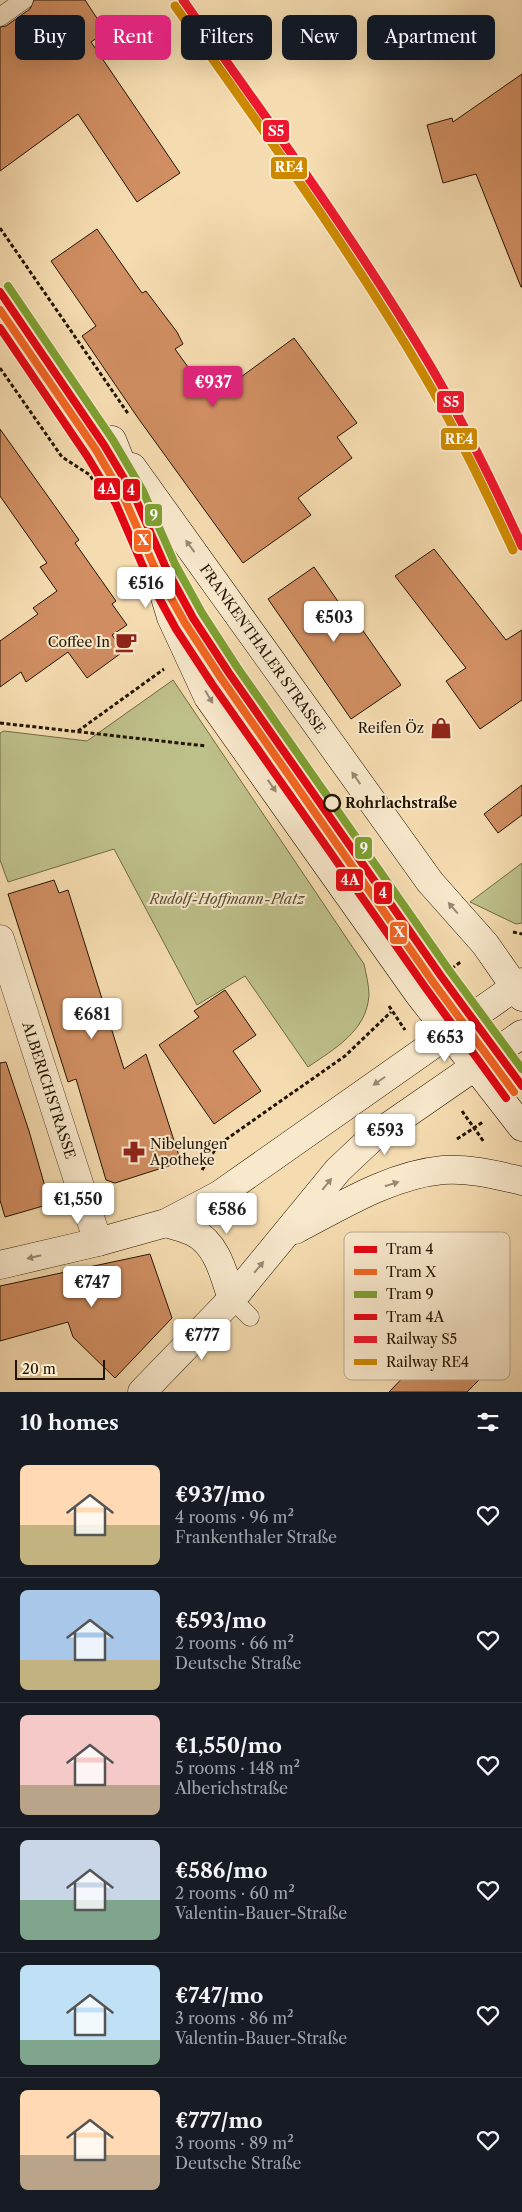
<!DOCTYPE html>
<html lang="en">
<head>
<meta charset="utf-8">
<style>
  :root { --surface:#171b24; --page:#242831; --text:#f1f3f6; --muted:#9ea1a6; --line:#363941; --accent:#db2777 }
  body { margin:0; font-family:"Libre Caslon Text",serif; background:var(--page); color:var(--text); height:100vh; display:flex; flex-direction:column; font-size:19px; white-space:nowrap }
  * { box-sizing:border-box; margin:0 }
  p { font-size:16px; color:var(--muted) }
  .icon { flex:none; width:28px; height:28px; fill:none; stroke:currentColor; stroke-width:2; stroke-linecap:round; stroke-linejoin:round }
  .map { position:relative; height:1392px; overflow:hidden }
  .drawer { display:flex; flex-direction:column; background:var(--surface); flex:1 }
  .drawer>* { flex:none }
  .hud { position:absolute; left:15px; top:15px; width:492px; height:45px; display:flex; gap:10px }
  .scale { position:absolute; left:15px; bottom:12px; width:90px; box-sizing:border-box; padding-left:5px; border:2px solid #221402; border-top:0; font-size:14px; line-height:18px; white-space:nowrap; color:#221402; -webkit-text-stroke:4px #f8e8cc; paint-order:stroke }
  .price { position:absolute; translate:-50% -42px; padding:0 11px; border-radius:5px; background:#fff; color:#222; font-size:16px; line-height:32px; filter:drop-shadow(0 1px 2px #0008) }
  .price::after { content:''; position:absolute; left:50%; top:30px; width:15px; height:11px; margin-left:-8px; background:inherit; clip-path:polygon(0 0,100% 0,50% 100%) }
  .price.on { background:var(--accent); color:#fff }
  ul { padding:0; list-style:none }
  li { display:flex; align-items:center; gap:15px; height:125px; padding:0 20px }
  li+li { border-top:1px solid var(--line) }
  li span { display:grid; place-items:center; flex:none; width:140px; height:100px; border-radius:8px; color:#555 }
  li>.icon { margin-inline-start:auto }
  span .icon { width:60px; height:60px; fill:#fffc; stroke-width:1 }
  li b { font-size:21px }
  h2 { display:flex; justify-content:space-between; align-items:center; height:60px; padding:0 20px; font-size:21px }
  .pill { padding:0 18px; border-radius:8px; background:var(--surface); box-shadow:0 5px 20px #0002; font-size:18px; line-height:45px }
  .pill.on { background:var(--accent); color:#fff }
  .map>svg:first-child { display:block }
  .green { fill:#bec08a; stroke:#706a46 }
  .building { fill:#d08e62; stroke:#221402 }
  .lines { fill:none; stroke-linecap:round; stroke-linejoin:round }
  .lane-casing { stroke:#57462e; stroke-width:19 }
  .street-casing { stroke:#57462e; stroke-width:29 }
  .secondary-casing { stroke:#221402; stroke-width:29 }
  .path { stroke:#221402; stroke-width:3; stroke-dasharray:4 2.5; stroke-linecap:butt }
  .lane { stroke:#f8e8cc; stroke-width:18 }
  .street { stroke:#f8e8cc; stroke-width:28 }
  .secondary { stroke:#f8e8cc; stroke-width:28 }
  .rail-1-casing { stroke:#f8e8cc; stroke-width:12 }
  .rail-2-casing { stroke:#f8e8cc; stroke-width:12 }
  .rail-1 { stroke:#ec192e; stroke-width:9 }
  .rail-2 { stroke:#cc8900; stroke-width:9 }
  .tram-1-casing { stroke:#f8e8cc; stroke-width:11 }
  .tram-2-casing { stroke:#f8e8cc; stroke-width:11 }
  .tram-3-casing { stroke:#f8e8cc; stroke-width:11 }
  .tram-4-casing { stroke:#f8e8cc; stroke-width:11 }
  .tram-1 { stroke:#e30613; stroke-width:8 }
  .tram-2 { stroke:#f26522; stroke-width:8 }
  .tram-3 { stroke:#7e9f31; stroke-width:8 }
  .tram-4 { stroke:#e30613; stroke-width:8 }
  .oneway { fill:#988971 }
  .stop-dot { fill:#f8e8cc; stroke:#221402; stroke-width:2.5 }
  .labels { text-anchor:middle; stroke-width:4; stroke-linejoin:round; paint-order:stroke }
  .poi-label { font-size:14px; fill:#221402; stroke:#f8e8cc; text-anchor:end }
  .street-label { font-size:14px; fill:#221402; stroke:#f8e8cc }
  .stop-label { font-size:14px; font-weight:bold; fill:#221402; stroke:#f8e8cc; text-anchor:start }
  .park-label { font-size:14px; font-style:italic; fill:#595032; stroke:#f8e8cc }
  .key { fill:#f8e8cc; stroke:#b8a88f; stroke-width:1 }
  .key-label { font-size:14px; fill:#221402 }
  .line-badge { stroke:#f8e8cc; stroke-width:2 }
  .badge-label { font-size:14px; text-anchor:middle; font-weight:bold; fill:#fff }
</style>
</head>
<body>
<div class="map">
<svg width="522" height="1392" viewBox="0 0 522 1392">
  <rect width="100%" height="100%" fill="#f5dcb0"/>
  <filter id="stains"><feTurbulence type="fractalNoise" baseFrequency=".004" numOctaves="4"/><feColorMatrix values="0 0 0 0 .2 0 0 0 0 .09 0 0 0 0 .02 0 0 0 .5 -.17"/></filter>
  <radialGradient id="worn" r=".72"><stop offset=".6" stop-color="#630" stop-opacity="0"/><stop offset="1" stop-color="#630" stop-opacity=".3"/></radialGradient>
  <g class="green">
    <path d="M173,680L364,964C366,974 369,985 369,995C367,1031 334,1049 308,1067L245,976L197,1005L114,849L8,882L0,860V733L4,731L87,741Z"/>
    <polygon points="522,863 522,923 516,924 470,902"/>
  </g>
  <g class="building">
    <polygon points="34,0 85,0 106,32 91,42 180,173 137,202 78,114 0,171 0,27 6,26 30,9"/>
    <polygon points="522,74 522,287 521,287 476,174 443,183 427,125 452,118 453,122"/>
    <polygon points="97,229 142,293 146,291 177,332 183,344 175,349 211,399 294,338 357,423 337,437 352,458 298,498 311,515 243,563 138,418 82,336 96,326 51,261"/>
    <polygon points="0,429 79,540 75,543 116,601 112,604 127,625 112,635 124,651 87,678 68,652 26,682 21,672 0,687 0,641 38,614 33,608 57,591 40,567 47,563 0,496"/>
    <polygon points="434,549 506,640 522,630 522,700 480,729 446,681 466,668 395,576"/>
    <polygon points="314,567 344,610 347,608 401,685 351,719 268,599"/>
    <polygon points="522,785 522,815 498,833 484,814"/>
    <polygon points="54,880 59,893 68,890 124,1069 146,1054 181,1162 115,1183 106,1180 76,1079 68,1082 8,894"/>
    <polygon points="225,990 256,1035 233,1051 261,1091 214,1124 159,1045 199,1017 194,1011"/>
    <polygon points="6,1062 29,1131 50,1204 5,1217 0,1200 0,1063"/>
    <polygon points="150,1254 172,1318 115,1378 73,1337 68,1322 0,1341 0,1286"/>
    <polygon points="442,1337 483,1376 467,1392 389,1392"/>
  </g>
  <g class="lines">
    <g class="lane-casing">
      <g id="lane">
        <polyline points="0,17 24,0"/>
        <polyline points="232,1299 250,1317"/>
      </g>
    </g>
    <g class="street-casing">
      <g id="street">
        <path id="s1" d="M0,939L98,1242"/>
      </g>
    </g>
    <g class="secondary-casing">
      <g id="secondary">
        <polyline points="112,440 134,495 171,617 208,697 418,993 522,1127"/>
        <path id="s2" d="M132,467L430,882L485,944L522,997"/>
        <path d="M166,1223C175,1226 185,1228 193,1232C218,1244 224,1276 232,1299"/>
        <path d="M295,1230C341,1206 390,1175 443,1170C470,1168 496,1175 522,1181"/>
        <polyline points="0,1265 98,1242 166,1223 219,1195 522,982"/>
        <polyline points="142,1392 232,1299 338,1170 373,1137 522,1034"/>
      </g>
    </g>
    <g class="path">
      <polyline points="0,228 129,415"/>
      <polyline points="0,368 62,457 90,475 96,486"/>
      <polyline points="0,723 206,746"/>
      <polyline points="78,731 164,669"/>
      <polyline points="513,932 522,934"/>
      <polyline points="441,976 462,961"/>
      <polyline points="389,1006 405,1030"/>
      <polyline points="462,1111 484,1142"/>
      <polyline points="457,1139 483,1122"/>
      <polyline points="202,1170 218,1145 345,1056 391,1012"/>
    </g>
    <use href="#lane" class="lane"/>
    <use href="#street" class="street"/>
    <use href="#secondary" class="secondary"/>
    <g class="rail-1-casing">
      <path id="rail-1" d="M183,0C268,121 356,240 431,367C465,425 494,485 522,546"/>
    </g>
    <g class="rail-2-casing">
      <path id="rail-2" d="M175,6C260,126 347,245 422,372C456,429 485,490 513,550"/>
    </g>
    <use href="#rail-1" class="rail-1"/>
    <use href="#rail-2" class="rail-2"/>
    <g class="tram-1-casing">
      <polyline id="tram-1" points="0,292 104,445 134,495 166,568 193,618 229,673 441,976 522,1086"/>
    </g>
    <g class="tram-2-casing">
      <polyline id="tram-2" points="0,310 96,450 125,500 157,573 185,623 221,678 433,982 514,1092"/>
    </g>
    <g class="tram-3-casing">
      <polyline id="tram-3" points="8,286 113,440 143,491 175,564 202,613 237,667 449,970 522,1069"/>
    </g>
    <g class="tram-4-casing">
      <polyline id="tram-4" points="0,328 87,456 116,504 148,578 176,629 212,684 425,987 506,1098"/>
    </g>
    <use href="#tram-1" class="tram-1"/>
    <use href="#tram-2" class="tram-2"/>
    <use href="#tram-3" class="tram-3"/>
    <use href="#tram-4" class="tram-4"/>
  </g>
  <defs><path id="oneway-solid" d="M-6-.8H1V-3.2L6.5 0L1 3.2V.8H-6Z" transform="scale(1.25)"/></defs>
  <g class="oneway">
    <use href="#oneway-solid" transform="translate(190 546) rotate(-126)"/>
    <use href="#oneway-solid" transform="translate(209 697) rotate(59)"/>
    <use href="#oneway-solid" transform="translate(356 778) rotate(-125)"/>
    <use href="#oneway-solid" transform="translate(272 786) rotate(55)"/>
    <use href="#oneway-solid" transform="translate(453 908) rotate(-131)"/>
    <use href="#oneway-solid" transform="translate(379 1081) rotate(145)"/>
    <use href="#oneway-solid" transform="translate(327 1184) rotate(-51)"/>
    <use href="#oneway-solid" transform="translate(392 1184) rotate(-18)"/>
    <use href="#oneway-solid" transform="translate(34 1257) rotate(167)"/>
    <use href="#oneway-solid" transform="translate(259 1267) rotate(-50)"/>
  </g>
  <defs>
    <g id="cafe-bare" transform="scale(1.725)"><path d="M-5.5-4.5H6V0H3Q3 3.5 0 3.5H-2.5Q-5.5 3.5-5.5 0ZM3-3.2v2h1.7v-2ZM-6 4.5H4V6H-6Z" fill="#8f2418" stroke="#f8e8cc" stroke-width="2.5" paint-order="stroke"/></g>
    <g id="shop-bare" transform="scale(1.725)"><path d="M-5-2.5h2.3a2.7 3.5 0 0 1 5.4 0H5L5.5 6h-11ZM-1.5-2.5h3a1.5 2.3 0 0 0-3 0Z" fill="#8f2418" stroke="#f8e8cc" stroke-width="2.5" paint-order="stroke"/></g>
    <g id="pharmacy-bare" transform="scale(1.725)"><path d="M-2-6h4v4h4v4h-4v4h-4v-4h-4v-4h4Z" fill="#8f2418" stroke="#f8e8cc" stroke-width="2.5" paint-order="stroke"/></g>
  </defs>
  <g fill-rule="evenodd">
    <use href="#cafe-bare" x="126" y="642"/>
    <use href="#shop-bare" x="441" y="728"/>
    <use href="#pharmacy-bare" x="134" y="1152"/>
  </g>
  <circle class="stop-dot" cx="332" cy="803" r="8"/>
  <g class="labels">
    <g class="poi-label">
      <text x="110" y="647">Coffee In</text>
      <text x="424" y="733">Reifen Öz</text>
      <text x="150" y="1149" text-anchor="start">Nibelungen<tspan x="150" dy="16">Apotheke</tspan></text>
    </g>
    <g class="street-label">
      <text dy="5" stroke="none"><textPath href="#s2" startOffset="224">FRANKENTHALER STRASSE</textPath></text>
      <text dy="5" stroke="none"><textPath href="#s1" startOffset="159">ALBERICHSTRASSE</textPath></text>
    </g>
    <g class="stop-label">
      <text x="345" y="808">Rohrlachstraße</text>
    </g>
    <g class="park-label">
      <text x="227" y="904">Rudolf-Hoffmann-Platz</text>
    </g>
  </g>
  <rect x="344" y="1232" width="166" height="148" rx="8" class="key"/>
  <rect x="354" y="1246" width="23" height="7" fill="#e30613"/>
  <rect x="354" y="1269" width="23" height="6" fill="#f26522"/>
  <rect x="354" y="1291" width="23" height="7" fill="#7e9f31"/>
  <rect x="354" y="1314" width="23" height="6" fill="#e30613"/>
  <rect x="354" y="1336" width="23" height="7" fill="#ec192e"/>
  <rect x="354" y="1359" width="23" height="6" fill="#cc8900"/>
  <g class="key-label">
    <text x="386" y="1254">Tram 4</text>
    <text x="386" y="1277">Tram X</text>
    <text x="386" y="1299">Tram 9</text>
    <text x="386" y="1322">Tram 4A</text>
    <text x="386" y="1344">Railway S5</text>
    <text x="386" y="1367">Railway RE4</text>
  </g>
  <g class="line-badge">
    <rect x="262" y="119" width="28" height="24" rx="5" fill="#ec192e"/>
    <rect x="270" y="156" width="38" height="24" rx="5" fill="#cc8900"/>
    <rect x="436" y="390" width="29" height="24" rx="5" fill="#ec192e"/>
    <rect x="440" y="427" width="38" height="24" rx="5" fill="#cc8900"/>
    <rect x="93" y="477" width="28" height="24" rx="5" fill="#e30613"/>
    <rect x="122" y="478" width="19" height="24" rx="5" fill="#e30613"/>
    <rect x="144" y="503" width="19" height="24" rx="5" fill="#7e9f31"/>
    <rect x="133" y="529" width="19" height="24" rx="5" fill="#f26522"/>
    <rect x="354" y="836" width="19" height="24" rx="5" fill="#7e9f31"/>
    <rect x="335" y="868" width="29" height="24" rx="5" fill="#e30613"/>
    <rect x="373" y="881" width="20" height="24" rx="5" fill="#e30613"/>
    <rect x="389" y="921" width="19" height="24" rx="5" fill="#f26522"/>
  </g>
  <g class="badge-label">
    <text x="276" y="136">S5</text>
    <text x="289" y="172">RE4</text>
    <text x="451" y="407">S5</text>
    <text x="459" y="444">RE4</text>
    <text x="107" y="494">4A</text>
    <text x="131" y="495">4</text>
    <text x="154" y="520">9</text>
    <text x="143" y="545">X</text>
    <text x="364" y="853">9</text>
    <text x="350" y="885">4A</text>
    <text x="383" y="898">4</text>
    <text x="399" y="937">X</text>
  </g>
  <rect width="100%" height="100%" filter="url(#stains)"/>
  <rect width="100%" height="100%" fill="url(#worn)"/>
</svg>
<div class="scale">20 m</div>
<b class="price on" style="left:213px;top:408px">€937</b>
<b class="price" style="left:146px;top:609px">€516</b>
<b class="price" style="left:334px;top:643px">€503</b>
<b class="price" style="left:92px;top:1040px">€681</b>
<b class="price" style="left:445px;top:1063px">€653</b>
<b class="price" style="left:385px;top:1156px">€593</b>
<b class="price" style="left:78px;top:1225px">€1,550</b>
<b class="price" style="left:227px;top:1235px">€586</b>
<b class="price" style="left:92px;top:1308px">€747</b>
<b class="price" style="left:202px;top:1361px">€777</b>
<div class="hud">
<a class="pill">Buy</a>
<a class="pill on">Rent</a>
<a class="pill">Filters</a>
<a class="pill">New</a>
<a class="pill">Apartment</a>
</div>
</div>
<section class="drawer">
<h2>10 homes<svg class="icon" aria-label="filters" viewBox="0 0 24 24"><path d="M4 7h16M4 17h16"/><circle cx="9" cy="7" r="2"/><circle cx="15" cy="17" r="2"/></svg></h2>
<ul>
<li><span style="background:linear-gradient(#ffd9b3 60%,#c2b280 0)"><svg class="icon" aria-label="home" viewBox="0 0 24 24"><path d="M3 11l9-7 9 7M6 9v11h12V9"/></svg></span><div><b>€937/mo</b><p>4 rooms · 96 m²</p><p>Frankenthaler Straße</p></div><svg class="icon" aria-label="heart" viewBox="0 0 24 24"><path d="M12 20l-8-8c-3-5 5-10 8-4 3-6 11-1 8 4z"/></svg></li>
<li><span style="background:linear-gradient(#a9c7e8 70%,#c2b280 0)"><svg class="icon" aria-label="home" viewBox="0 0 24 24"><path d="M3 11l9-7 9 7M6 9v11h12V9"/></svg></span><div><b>€593/mo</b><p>2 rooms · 66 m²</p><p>Deutsche Straße</p></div><svg class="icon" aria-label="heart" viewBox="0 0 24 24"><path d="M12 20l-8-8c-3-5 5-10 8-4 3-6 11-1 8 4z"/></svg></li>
<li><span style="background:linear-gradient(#f6c9c9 70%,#b9a48a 0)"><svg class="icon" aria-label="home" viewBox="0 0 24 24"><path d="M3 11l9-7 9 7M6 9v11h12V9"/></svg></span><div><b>€1,550/mo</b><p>5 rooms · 148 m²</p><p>Alberichstraße</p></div><svg class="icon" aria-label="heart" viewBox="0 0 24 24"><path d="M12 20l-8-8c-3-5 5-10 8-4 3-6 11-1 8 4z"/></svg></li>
<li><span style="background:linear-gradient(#c9d6e8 60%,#7fa58c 0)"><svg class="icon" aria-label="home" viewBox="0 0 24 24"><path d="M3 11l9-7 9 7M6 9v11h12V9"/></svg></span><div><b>€586/mo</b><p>2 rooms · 60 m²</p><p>Valentin-Bauer-Straße</p></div><svg class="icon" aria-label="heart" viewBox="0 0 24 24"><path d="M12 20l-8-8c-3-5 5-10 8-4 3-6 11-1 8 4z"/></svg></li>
<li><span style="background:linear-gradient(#bfe0f5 75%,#7fa58c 0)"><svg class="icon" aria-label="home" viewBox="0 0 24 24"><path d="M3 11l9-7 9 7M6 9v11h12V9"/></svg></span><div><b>€747/mo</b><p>3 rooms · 86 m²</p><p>Valentin-Bauer-Straße</p></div><svg class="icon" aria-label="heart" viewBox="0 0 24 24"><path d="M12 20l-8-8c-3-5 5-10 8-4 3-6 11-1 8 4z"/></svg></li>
<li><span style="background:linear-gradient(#ffd9b3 65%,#b9a48a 0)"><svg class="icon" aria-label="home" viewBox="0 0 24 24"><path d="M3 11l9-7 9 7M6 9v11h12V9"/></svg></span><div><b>€777/mo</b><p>3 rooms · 89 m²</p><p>Deutsche Straße</p></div><svg class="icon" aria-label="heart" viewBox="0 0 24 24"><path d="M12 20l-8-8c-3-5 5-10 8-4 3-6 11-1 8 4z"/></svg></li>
</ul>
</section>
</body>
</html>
